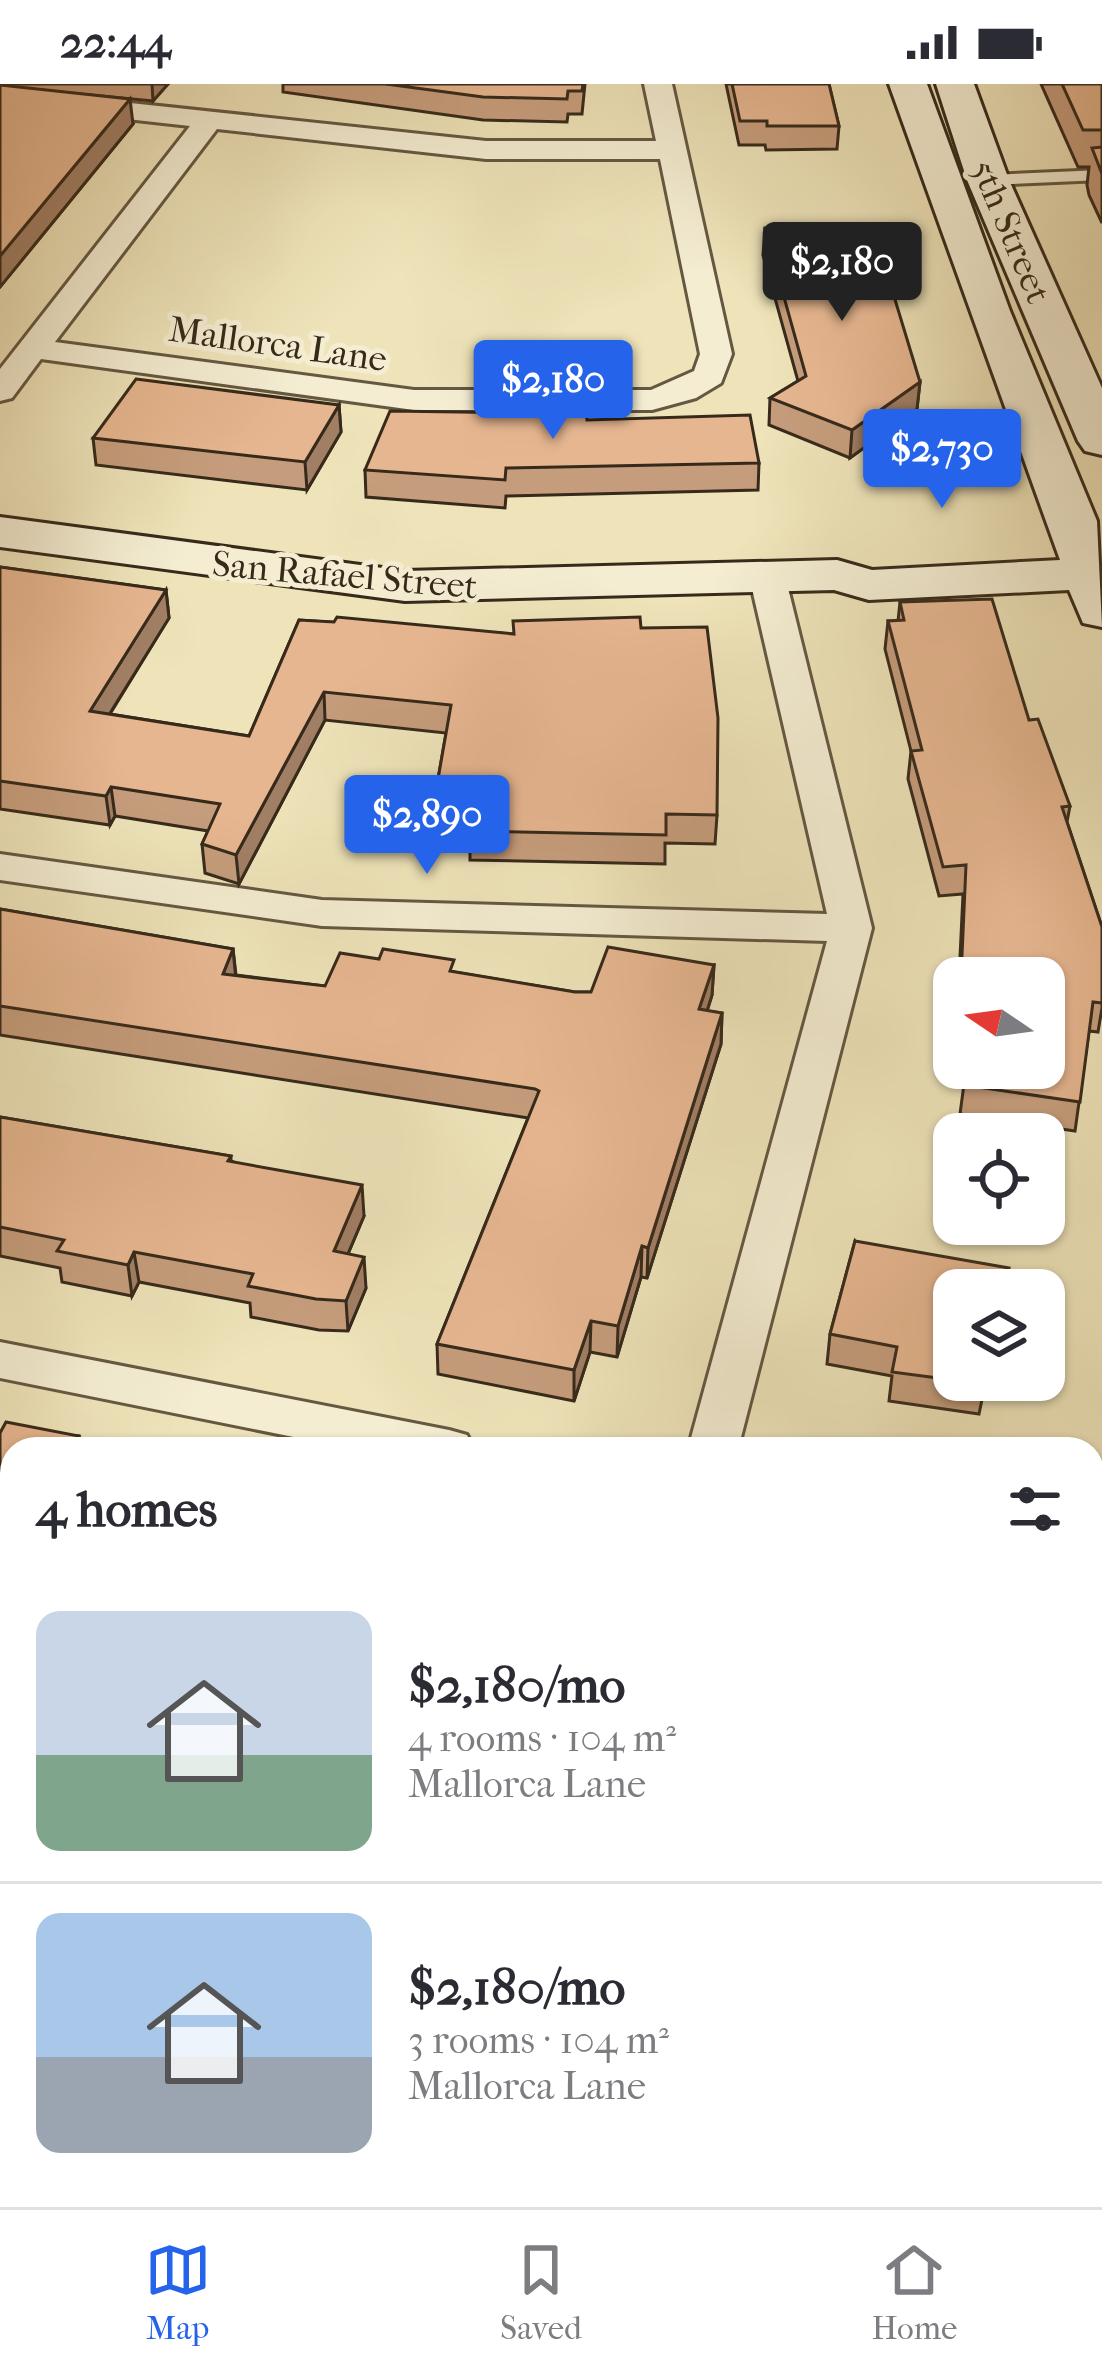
<!DOCTYPE html>
<html lang="en">
<head>
<meta charset="utf-8">
<style>
  :root { --surface:#fff; --page:#f2f2f3; --text:#2b2b33; --muted:#7c7c81; --line:#e1e1e2; --accent:#2563eb }
  body { margin:0; font-family:"IM FELL French Canon",serif; background:var(--page); color:var(--text); height:100vh; display:flex; flex-direction:column; font-size:45px; white-space:nowrap }
  * { box-sizing:border-box; margin:0 }
  p { font-size:39px; color:var(--muted) }
  .icon { flex:none; width:66px; height:66px; fill:none; stroke:currentColor; stroke-width:2; stroke-linecap:round; stroke-linejoin:round }
  .map { position:relative; flex:1; overflow:hidden }
  .details { position:absolute; left:0px; top:1353px; width:1104px; height:771px; display:flex; flex-direction:column; background:var(--surface); border-radius:36px 36px 0 0; box-shadow:0 3px 9px #0004 }
  .details>* { flex:none }
  .needle { width:78px; rotate:283deg }
  .tools { position:absolute; left:933px; top:873px; display:grid; gap:24px }
  .tools a { display:grid; place-items:center; width:132px; height:132px; border-radius:24px; background:var(--surface); box-shadow:0 3px 9px #0004; font-size:60px }
  .price { position:absolute; translate:-50% -102px; padding:0 27px; border-radius:12px; background:var(--accent); color:#fff; font-size:39px; line-height:78px; filter:drop-shadow(0 3px 6px #0008) }
  .price::after { content:''; position:absolute; left:50%; top:72px; width:36px; height:27px; margin-left:-18px; background:inherit; clip-path:polygon(0 0,100% 0,50% 100%) }
  .price.on { background:#222; color:#fff }
  ul { padding:0; list-style:none }
  li { display:flex; align-items:center; gap:36px; height:300px; padding:0 36px }
  li+li { border-top:3px solid var(--line) }
  li span { display:grid; place-items:center; flex:none; width:336px; height:240px; border-radius:24px; color:#555 }
  li>.icon { margin-inline-start:auto }
  span .icon { width:144px; height:144px; fill:#fffc; stroke-width:1 }
  li b { font-size:51px }
  h2 { display:flex; justify-content:space-between; align-items:center; height:144px; padding:0 36px; font-size:51px }
  .status { display:flex; justify-content:space-between; align-items:center; height:84px; padding:0 60px; background:var(--surface); direction:ltr }
  .status svg { height:33px; fill:currentColor }
  .tab-bar { display:flex; justify-content:space-around; align-items:center; height:168px; border-top:3px solid var(--line); background:var(--surface); font-size:33px; color:var(--muted) }
  .tab-bar a { display:grid; justify-items:center; gap:6px }
  .tab-bar .on { color:var(--accent) }
  .map>svg:first-child { display:block }
  .lines { fill:none; stroke-linecap:round; stroke-linejoin:round }
  .lane-casing { stroke:#655842; stroke-width:6 }
  .street-casing { stroke:#655842; stroke-width:6 }
  .secondary-casing { stroke:#372a1b; stroke-width:6 }
  .lane { fill:#f4edd2; fill-rule:evenodd }
  .street { fill:#f4edd2; fill-rule:evenodd }
  .secondary { fill:#f4edd2; fill-rule:evenodd }
  .wall { fill:#c69d7c; stroke:#372a1b; stroke-width:3 }
  .shaded-wall { fill:#a17f65; stroke:#372a1b; stroke-width:3 }
  .building { fill:#e6b690; stroke:#372a1b; stroke-width:3 }
  .labels { text-anchor:middle; stroke-width:10; stroke-linejoin:round; paint-order:stroke }
  .far-street-label { font-size:36px; fill:#372a1b; stroke:#f4edd2 }
</style>
</head>
<body>
<div class="status"><b>22:44</b><svg viewBox="0 0 49 12"><path d="M0 12V9h3v3zM5 12V6h3v6zM10 12V3h3v9zM15 12V0h3v12zM26 1h20v11H26zM47 4h2v5h-2z"/></svg></div>
<div class="map">
<svg width="1102" height="2123" viewBox="0 0 1102 2123">
  <rect width="100%" height="100%" fill="#eee3b9"/>
  <filter id="stains"><feTurbulence type="fractalNoise" baseFrequency=".00167" numOctaves="4"/><feColorMatrix values="0 0 0 0 .2 0 0 0 0 .09 0 0 0 0 .02 0 0 0 .5 -.17"/></filter>
  <radialGradient id="worn" r=".72"><stop offset=".6" stop-color="#630" stop-opacity="0"/><stop offset="1" stop-color="#630" stop-opacity=".3"/></radialGradient>
  <g class="lines">
    <g class="lane-casing">
      <polygon id="lane" points="1102,86 1102,96 988,101 980,96 988,91"/>
    </g>
    <g class="street-casing">
      <g id="street">
        <path d="M644,0H672L732,270L721,299L696,314L652,326H414L41,275L12,314L0,317V285L190,42L0,21V5L486,57H656ZM217,45L486,75H660L700,270L694,287L651,306H414L55,258Z"/>
        <polygon points="768,485 786,496 872,844 738,1365 688,1365 827,857 322,842 0,796 0,770 322,816 827,830 750,496"/>
        <polygon points="0,1258 449,1346 467,1351 474,1365 353,1365 0,1294"/>
        <polygon points="1102,1434 1102,1474 1092,1475 1092,1435"/>
        <polygon points="1092,2040 1102,2042 1102,2100 1092,2098"/>
        <polygon points="12,2098 12,2112 70,2112 65,2123 0,2123"/>
      </g>
    </g>
    <g class="secondary-casing">
      <g id="secondary">
        <polygon points="889,0 927,0 1010,227 1097,437 1102,543 1083,539 1069,506 869,516 834,506 405,517 0,463 0,433 405,487 837,476 872,486 1060,476"/>
        <polygon points="936,0 974,0 1009,96 1102,304 1102,371 1085,367 1078,357 967,96"/>
      </g>
    </g>
    <use href="#lane" class="lane"/>
    <use href="#street" class="street"/>
    <use href="#secondary" class="secondary"/>
  </g>
  <g class="wall">
    <polygon points="0,0 168,0 153,17 59,8 133,40 0,203"/>
    <polygon points="283,0 585,0 582,30 568,30 567,38 483,36 283,8"/>
    <polygon points="726,0 829,0 839,42 837,65 766,66 765,61 739,61"/>
    <polygon points="1041,0 1102,0 1102,139 1089,111 1087,101 1089,83 1078,83"/>
    <polygon points="765,145 920,298 917,325 850,374 769,341 770,314 798,297 763,171"/>
    <polygon points="339,321 341,348 307,406 96,381 93,354"/>
    <polygon points="587,336 759,379 758,406 506,412 505,424 366,413 365,386"/>
    <polygon points="0,483 166,506 169,534 110,630 249,652 299,536 513,550 641,544 717,731 715,760 665,759 665,780 470,776 470,765 432,763 431,735 446,649 325,636 239,800 205,789 202,760 208,747 115,732 110,741 0,725"/>
    <polygon points="900,518 1029,636 1070,722 1067,738 1102,843 1102,924 1098,948 1089,947 1075,1047 960,1030 964,1000 946,997 954,942 954,984 1044,984 1044,894 959,894 963,810 939,812 908,695 911,667 885,565 888,537 898,537"/>
    <polygon points="0,825 233,865 236,891 325,902 454,888 575,908 591,908 714,881 712,911 707,927 722,929 721,960 647,1194 641,1193 617,1273 590,1268 574,1317 438,1290 437,1260 528,1034 0,951"/>
    <polygon points="0,1033 231,1072 231,1077 364,1132 348,1170 366,1204 348,1247 319,1246 251,1233 250,1219 139,1198 132,1212 62,1198 60,1184 0,1172"/>
    <polygon points="855,1157 954,1296 986,1296 979,1330 889,1317 892,1292 827,1280 830,1250"/>
    <polygon points="0,1349 79,1352 81,1365 12,1365 12,1519 0,1517"/>
    <polygon points="12,1653 12,1814 8,1816 0,1804 0,1660"/>
    <polygon points="1092,1849 1102,1851 1102,1995 1098,2008 1094,2009 1092,2017"/>
  </g>
  <g class="shaded-wall">
    <polygon points="152,0 168,0 153,17"/>
    <polygon points="130,15 133,40 0,203 0,172"/>
    <polygon points="920,298 917,325 850,374 852,346"/>
    <polygon points="339,321 341,348 307,406 305,378"/>
    <polygon points="166,506 169,534 94,655 90,627"/>
    <polygon points="324,608 325,636 239,800 236,771"/>
    <polygon points="111,703 115,732 110,741 106,712"/>
    <polygon points="233,865 236,896 223,890"/>
    <polygon points="714,881 712,911 698,956 699,925"/>
    <polygon points="722,929 721,960 647,1194 648,1164"/>
    <polygon points="362,1101 364,1132 336,1198 334,1167"/>
    <polygon points="642,1162 641,1193 617,1273 618,1242"/>
    <polygon points="134,1168 139,1198 132,1212 128,1181"/>
    <polygon points="364,1173 366,1204 348,1247 346,1217"/>
    <polygon points="591,1237 590,1268 574,1317 574,1286"/>
    <polygon points="12,1782 12,1814 8,1816 1,1788"/>
  </g>
  <g class="building">
    <polygon points="386,0 583,0 582,7 568,7 567,15 483,13"/>
    <polygon points="732,0 829,0 839,42 767,42 767,37 740,37"/>
    <polygon points="1062,0 1102,0 1102,46 1083,46"/>
    <polygon points="0,1 130,15 0,172"/>
    <polygon points="1102,63 1102,90 1092,64"/>
    <polygon points="873,143 920,298 852,346 770,314 806,292 765,145"/>
    <polygon points="136,295 339,321 305,378 93,354"/>
    <polygon points="390,327 586,330 587,336 750,331 759,379 506,384 505,396 365,386"/>
    <polygon points="0,483 166,506 90,627 249,652 299,536 334,538 337,533 514,550 513,537 640,533 641,544 707,543 718,634 717,731 666,730 666,751 469,747 471,736 431,735 451,621 324,608 236,771 202,760 220,720 111,703 106,712 0,697"/>
    <polygon points="992,515 1029,636 1038,635 1070,722 1062,723 1102,843 1102,919 1093,918 1080,1018 964,1001 967,984 1044,984 1044,894 961,894 966,781 943,783 911,667 922,666 888,537 904,536 900,518"/>
    <polygon points="0,825 233,865 223,890 325,902 340,869 379,875 383,865 454,876 450,887 575,908 591,908 608,863 714,881 699,925 722,929 648,1164 642,1162 618,1242 591,1237 574,1286 437,1260 539,1007 535,1005 0,922"/>
    <polygon points="954,942 954,968 949,968"/>
    <polygon points="0,1033 231,1072 228,1077 362,1101 334,1167 364,1173 346,1217 316,1215 248,1202 253,1190 134,1168 128,1181 57,1167 64,1156 0,1143"/>
    <polygon points="855,1157 1009,1184 1004,1206 954,1206 954,1296 985,1296 984,1300 892,1288 897,1263 830,1250"/>
    <polygon points="6,1338 79,1352 73,1365 12,1365 12,1491 0,1489 0,1349"/>
    <polygon points="12,1653 12,1782 1,1788 0,1660"/>
    <polygon points="1092,1849 1102,1851 1102,1982 1099,1982 1097,1997 1092,1996"/>
  </g>
  <g class="labels">
    <g class="far-street-label">
      <text transform="translate(1012 147) rotate(67)" y="13">5th Street</text>
      <text transform="translate(278 259) rotate(8)" y="13">Mallorca Lane</text>
      <text transform="translate(345 490) rotate(5)" y="13">San Rafael Street</text>
    </g>
  </g>
  <rect width="100%" height="100%" filter="url(#stains)"/>
  <rect width="100%" height="100%" fill="url(#worn)"/>
</svg>
<div class="tools">
<a><svg class="needle" viewBox="-14 -14 28 28"><path d="M0-13l5 13h-10z" fill="#e53935"/><path d="M0 13l5-13h-10z" fill="#7c7c81"/></svg></a>
<a><svg class="icon" aria-label="locate" viewBox="0 0 24 24"><circle cx="12" cy="12" r="6"/><path d="M12 2v4M12 18v4M2 12h4M18 12h4"/></svg></a>
<a><svg class="icon" aria-label="layers" viewBox="0 0 24 24"><path d="M12 4l9 5-9 5-9-5zM3 14l9 5 9-5"/></svg></a>
</div>
<b class="price on" style="left:842px;top:240px">$2,180</b>
<b class="price" style="left:553px;top:358px">$2,180</b>
<b class="price" style="left:942px;top:427px">$2,730</b>
<b class="price" style="left:427px;top:793px">$2,890</b>
<section class="details">
<h2>4 homes<svg class="icon" aria-label="filters" viewBox="0 0 24 24"><path d="M4 7h16M4 17h16"/><circle cx="9" cy="7" r="2"/><circle cx="15" cy="17" r="2"/></svg></h2>
<ul>
<li><span style="background:linear-gradient(#c9d6e8 60%,#7fa58c 0)"><svg class="icon" aria-label="home" viewBox="0 0 24 24"><path d="M3 11l9-7 9 7M6 9v11h12V9"/></svg></span><div><b>$2,180/mo</b><p>4 rooms · 104 m²</p><p>Mallorca Lane</p></div></li>
<li><span style="background:linear-gradient(#a9c7e8 60%,#9aa5b1 0)"><svg class="icon" aria-label="home" viewBox="0 0 24 24"><path d="M3 11l9-7 9 7M6 9v11h12V9"/></svg></span><div><b>$2,180/mo</b><p>3 rooms · 104 m²</p><p>Mallorca Lane</p></div></li>
</ul>
</section>
</div>
<nav class="tab-bar">
<a class="on"><svg class="icon" aria-label="map" viewBox="0 0 24 24"><path d="M3 6l6-2 6 2 6-2v14l-6 2-6-2-6 2zM9 4v14M15 6v14"/></svg>Map</a>
<a><svg class="icon" aria-label="saved" viewBox="0 0 24 24"><path d="M7 4h10v16l-5-4-5 4z"/></svg>Saved</a>
<a><svg class="icon" aria-label="home" viewBox="0 0 24 24"><path d="M3 11l9-7 9 7M6 9v11h12V9"/></svg>Home</a>
</nav>
</body>
</html>
